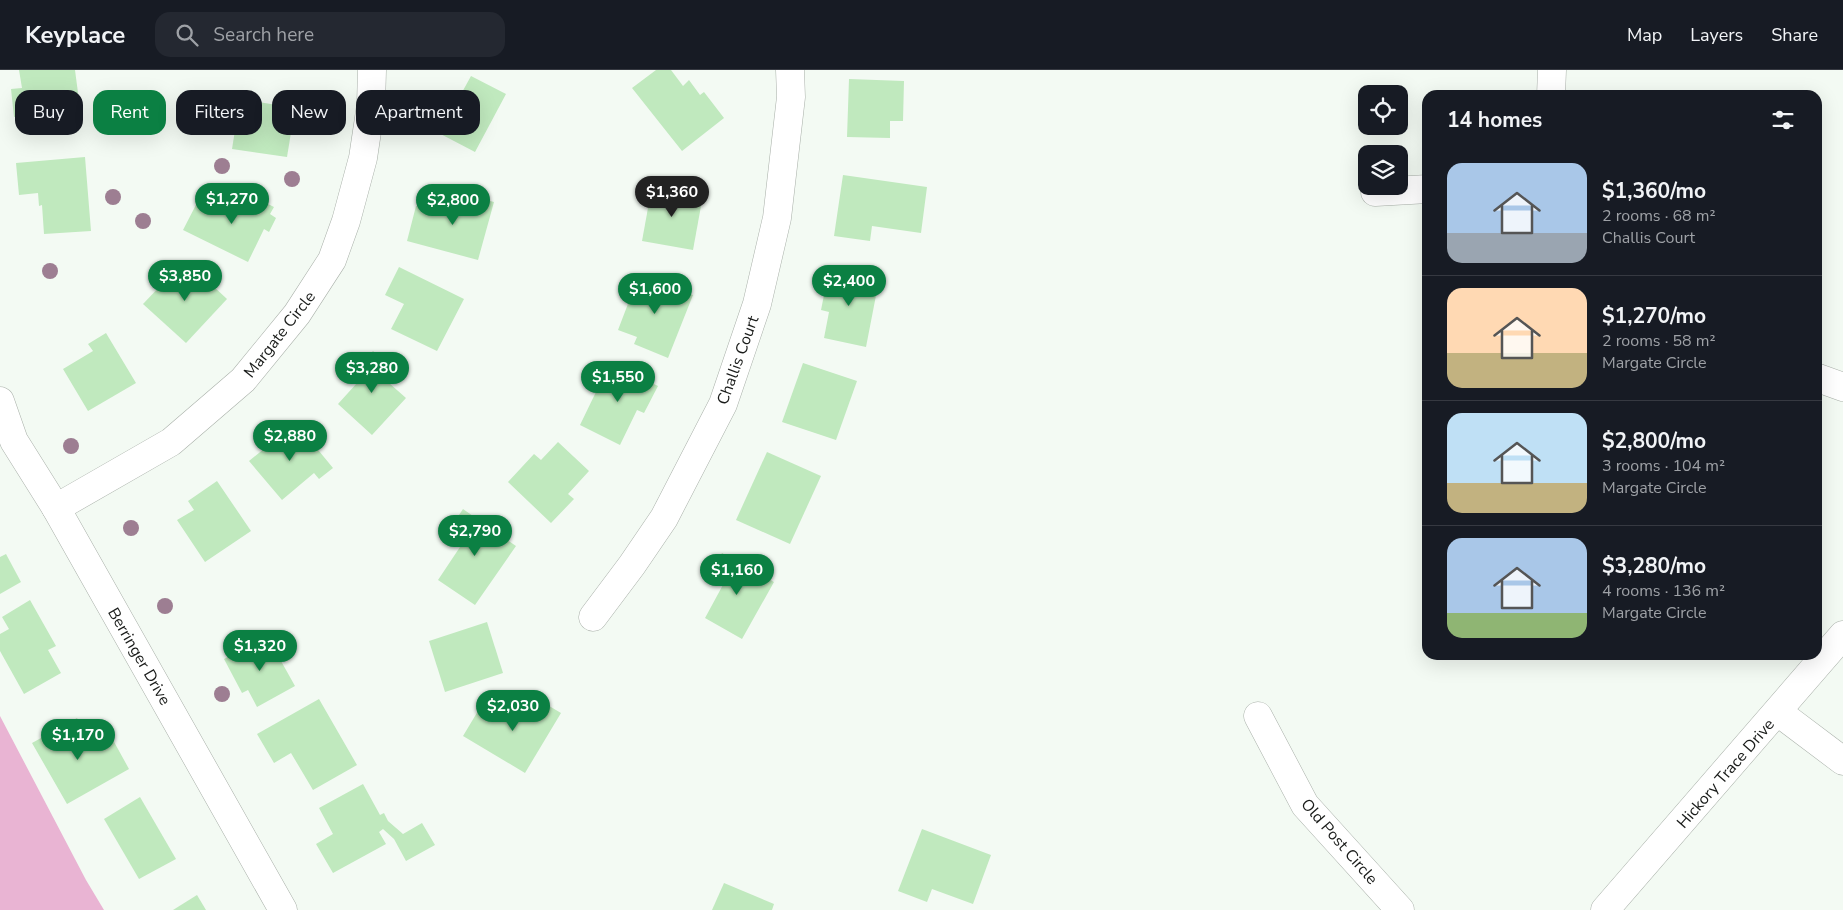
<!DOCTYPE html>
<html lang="en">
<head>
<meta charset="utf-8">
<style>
  :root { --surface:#171b24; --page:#242831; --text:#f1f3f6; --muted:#9ea1a6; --line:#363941; --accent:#0b8043 }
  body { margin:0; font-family:"Nunito Sans",sans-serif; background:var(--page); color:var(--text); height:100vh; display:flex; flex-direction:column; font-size:19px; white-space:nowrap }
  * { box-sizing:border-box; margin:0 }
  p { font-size:16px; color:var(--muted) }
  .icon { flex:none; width:28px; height:28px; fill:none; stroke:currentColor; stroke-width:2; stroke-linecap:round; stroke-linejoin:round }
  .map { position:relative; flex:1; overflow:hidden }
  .details { position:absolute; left:1422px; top:20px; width:400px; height:570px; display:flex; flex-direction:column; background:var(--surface); border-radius:15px; box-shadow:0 5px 20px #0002 }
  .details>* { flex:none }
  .guide { position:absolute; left:15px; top:20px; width:475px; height:45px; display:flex; gap:10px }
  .buttons { position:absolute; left:1358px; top:15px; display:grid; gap:10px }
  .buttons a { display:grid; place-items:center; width:50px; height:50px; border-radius:10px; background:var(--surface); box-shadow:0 5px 20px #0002; font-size:25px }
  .price { position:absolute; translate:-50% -42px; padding:0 11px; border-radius:18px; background:var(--accent); color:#fff; font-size:16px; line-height:32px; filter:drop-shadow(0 1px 2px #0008) }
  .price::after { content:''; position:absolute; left:50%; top:30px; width:15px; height:11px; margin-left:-8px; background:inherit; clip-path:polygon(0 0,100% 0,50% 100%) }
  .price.selected { background:#222; color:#fff }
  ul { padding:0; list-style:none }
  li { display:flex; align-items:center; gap:15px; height:125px; padding:0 25px }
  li+li { border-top:1px solid var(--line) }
  li span { display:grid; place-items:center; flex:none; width:140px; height:100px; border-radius:15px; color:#555 }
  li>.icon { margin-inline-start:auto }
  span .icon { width:60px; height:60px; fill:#fffc; stroke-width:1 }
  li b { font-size:21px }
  h2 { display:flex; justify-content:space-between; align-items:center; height:60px; padding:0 25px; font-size:21px }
  .pill { padding:0 18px; border-radius:15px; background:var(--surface); box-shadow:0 5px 20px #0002; font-size:18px; line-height:45px }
  .pill.selected { background:var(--accent); color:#fff }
  header { display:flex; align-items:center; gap:30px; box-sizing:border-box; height:70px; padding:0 25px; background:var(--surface); border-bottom:1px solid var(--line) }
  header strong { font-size:24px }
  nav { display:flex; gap:28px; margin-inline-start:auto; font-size:18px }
  .search { width:350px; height:45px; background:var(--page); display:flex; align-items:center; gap:12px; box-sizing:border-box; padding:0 18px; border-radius:15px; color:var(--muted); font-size:19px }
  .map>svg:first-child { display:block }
  .forest { fill:#e9b4d3 }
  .building { fill:#c0e9be }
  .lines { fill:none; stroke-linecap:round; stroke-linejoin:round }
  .minor-casing { stroke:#a9b0a9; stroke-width:29 }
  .minor { stroke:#fff; stroke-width:28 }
  .tree { fill:#9d7e92 }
  .labels { text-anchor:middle; stroke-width:4; stroke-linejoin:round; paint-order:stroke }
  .street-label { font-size:16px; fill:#191b19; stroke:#fff }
</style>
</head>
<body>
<header>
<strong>Keyplace</strong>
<div class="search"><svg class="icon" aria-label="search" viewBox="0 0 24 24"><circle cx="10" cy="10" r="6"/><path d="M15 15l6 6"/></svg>Search here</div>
<nav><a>Map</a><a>Layers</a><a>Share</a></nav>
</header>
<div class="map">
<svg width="1843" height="840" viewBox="0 0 1843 840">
  <rect width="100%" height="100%" fill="#f3faf3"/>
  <polygon class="forest" points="0,646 86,810 104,840 0,840"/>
  <g class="building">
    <polygon points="19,0 75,0 80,38 14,47 11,19 22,18"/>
    <polygon points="656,0 671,0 683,16 689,10 700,25 704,22 724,48 682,81 632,18"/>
    <polygon points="471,6 506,24 475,82 431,59 451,21 460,26"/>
    <polygon points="849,9 904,11 903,51 890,51 890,68 847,67"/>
    <polygon points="240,29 295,38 287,87 232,79"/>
    <polygon points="85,87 91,161 44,164 42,135 39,136 38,123 19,125 16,93"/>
    <polygon points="843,105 927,117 921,163 872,156 870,171 834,166"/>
    <polygon points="652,116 703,125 693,180 642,171"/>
    <polygon points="449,120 494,132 478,190 407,171 416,136 443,143"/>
    <polygon points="242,121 274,137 270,144 276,148 269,162 264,159 248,192 183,160 199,129 231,144"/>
    <polygon points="185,190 227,229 186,273 143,234"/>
    <polygon points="399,197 464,229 437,281 391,259 404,234 385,225"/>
    <polygon points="829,200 879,210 866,277 824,268 829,242 821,240"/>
    <polygon points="639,205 693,225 668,288 634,274 637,267 618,260"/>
    <polygon points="106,263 136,313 88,341 63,299 93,281 88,274"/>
    <polygon points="373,281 398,304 389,313 406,328 372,365 338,334 357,313 350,306"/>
    <polygon points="610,293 658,316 644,343 637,340 620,375 580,355"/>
    <polygon points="803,293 857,311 836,370 782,352"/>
    <polygon points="296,353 333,398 319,409 314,403 282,430 249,391"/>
    <polygon points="558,372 589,401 568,424 574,429 551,453 508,412 534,384 541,390"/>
    <polygon points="767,382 821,406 790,474 736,450"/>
    <polygon points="217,411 251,461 205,492 177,450 194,440 188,431"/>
    <polygon points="463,439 516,476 475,535 438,510 462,474 447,463"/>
    <polygon points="722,483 774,512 742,569 705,548 724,513 710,504"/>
    <polygon points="6,484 21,512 0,524 0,487"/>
    <polygon points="30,530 56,576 48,580 61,603 24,624 0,581 0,564 9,559 2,547"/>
    <polygon points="487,552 503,603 445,622 429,571"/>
    <polygon points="267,566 295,616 257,637 248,620 242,623 224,589"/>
    <polygon points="534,627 561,643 525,703 463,666 484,631 519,652"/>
    <polygon points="319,629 357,695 313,720 291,683 274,693 257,664"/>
    <polygon points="77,648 95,680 113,670 129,699 67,734 32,673"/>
    <polygon points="363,714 380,745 384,743 388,751 403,764 422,753 435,775 406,791 394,769 383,759 379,762 386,774 333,803 316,774 333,764 319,738"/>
    <polygon points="140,727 176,789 139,809 104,749"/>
    <polygon points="922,759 991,785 973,834 932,819 927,832 898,821"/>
    <polygon points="724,813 774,834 772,840 712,840"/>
    <polygon points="197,825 206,840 173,840"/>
  </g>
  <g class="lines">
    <g class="minor-casing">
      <g id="minor">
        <polyline points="1551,25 1552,0"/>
        <polyline points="1375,122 1428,119"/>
        <polyline points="1818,308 1843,317"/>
        <polyline points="0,331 14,371 56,438 283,840"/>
        <polyline points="56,438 171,372 243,310 297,244 332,190 346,151 363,88 371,35 372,0"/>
        <polyline points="593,547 632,495 664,448 723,334 757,234 777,148 791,27 790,0"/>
        <polyline points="1778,642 1843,691"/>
        <polyline points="1258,646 1305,735 1400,840"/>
        <polyline points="1605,840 1843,565"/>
      </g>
    </g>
    <use href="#minor" class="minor"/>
  </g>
  <g class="tree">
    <circle cx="228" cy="33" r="8"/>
    <circle cx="321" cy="39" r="8"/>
    <circle cx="111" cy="42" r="8"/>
    <circle cx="222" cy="96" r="8"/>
    <circle cx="292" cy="109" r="8"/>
    <circle cx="113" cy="127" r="8"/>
    <circle cx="143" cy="151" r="8"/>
    <circle cx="50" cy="201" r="8"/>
    <circle cx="71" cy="376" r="8"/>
    <circle cx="131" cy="458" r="8"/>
    <circle cx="165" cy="536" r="8"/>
    <circle cx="222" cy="624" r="8"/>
  </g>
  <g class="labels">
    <g class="street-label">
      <text transform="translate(279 264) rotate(-52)" y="6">Margate Circle</text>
      <text transform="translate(737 290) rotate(-70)" y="6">Challis Court</text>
      <text transform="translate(140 586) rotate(60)" y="6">Berringer Drive</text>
      <text transform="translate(1725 703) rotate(-49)" y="6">Hickory Trace Drive</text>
      <text transform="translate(1340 771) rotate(49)" y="6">Old Post Circle</text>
    </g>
  </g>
</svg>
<div class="buttons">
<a><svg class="icon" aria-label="locate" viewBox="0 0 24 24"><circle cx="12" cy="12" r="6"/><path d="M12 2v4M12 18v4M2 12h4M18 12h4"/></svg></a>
<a><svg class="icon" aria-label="layers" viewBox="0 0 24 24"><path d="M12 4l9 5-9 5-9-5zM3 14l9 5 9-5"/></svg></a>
</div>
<b class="price selected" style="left:672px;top:148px">$1,360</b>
<b class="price" style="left:232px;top:155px">$1,270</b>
<b class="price" style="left:453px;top:156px">$2,800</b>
<b class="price" style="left:185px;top:232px">$3,850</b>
<b class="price" style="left:849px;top:237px">$2,400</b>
<b class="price" style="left:655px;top:245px">$1,600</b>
<b class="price" style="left:372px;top:324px">$3,280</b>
<b class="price" style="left:618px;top:333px">$1,550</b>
<b class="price" style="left:290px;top:392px">$2,880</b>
<b class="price" style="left:475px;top:487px">$2,790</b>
<b class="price" style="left:737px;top:526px">$1,160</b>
<b class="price" style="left:260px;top:602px">$1,320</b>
<b class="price" style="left:513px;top:662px">$2,030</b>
<b class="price" style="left:78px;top:691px">$1,170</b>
<div class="guide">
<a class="pill">Buy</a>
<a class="pill selected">Rent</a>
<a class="pill">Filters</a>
<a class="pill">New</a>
<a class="pill">Apartment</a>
</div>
<section class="details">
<h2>14 homes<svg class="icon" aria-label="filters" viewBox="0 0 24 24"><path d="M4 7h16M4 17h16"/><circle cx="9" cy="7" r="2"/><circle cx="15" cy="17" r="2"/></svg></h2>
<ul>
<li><span style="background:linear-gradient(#a9c7e8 70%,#9aa5b1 0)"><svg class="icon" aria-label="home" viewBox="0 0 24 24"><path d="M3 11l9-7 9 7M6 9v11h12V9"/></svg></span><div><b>$1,360/mo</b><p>2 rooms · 68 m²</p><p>Challis Court</p></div></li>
<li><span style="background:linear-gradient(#ffd9b3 65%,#c2b280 0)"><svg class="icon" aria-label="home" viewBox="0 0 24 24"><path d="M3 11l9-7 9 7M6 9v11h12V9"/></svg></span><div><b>$1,270/mo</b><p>2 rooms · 58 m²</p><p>Margate Circle</p></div></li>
<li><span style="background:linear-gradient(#bfe0f5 70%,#c2b280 0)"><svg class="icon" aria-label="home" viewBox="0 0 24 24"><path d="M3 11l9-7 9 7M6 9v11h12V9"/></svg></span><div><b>$2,800/mo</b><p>3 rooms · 104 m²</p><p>Margate Circle</p></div></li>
<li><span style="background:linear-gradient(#a9c7e8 75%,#8fb573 0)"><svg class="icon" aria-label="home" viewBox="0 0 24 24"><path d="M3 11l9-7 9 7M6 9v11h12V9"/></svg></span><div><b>$3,280/mo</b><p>4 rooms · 136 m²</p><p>Margate Circle</p></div></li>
</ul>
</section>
</div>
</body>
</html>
